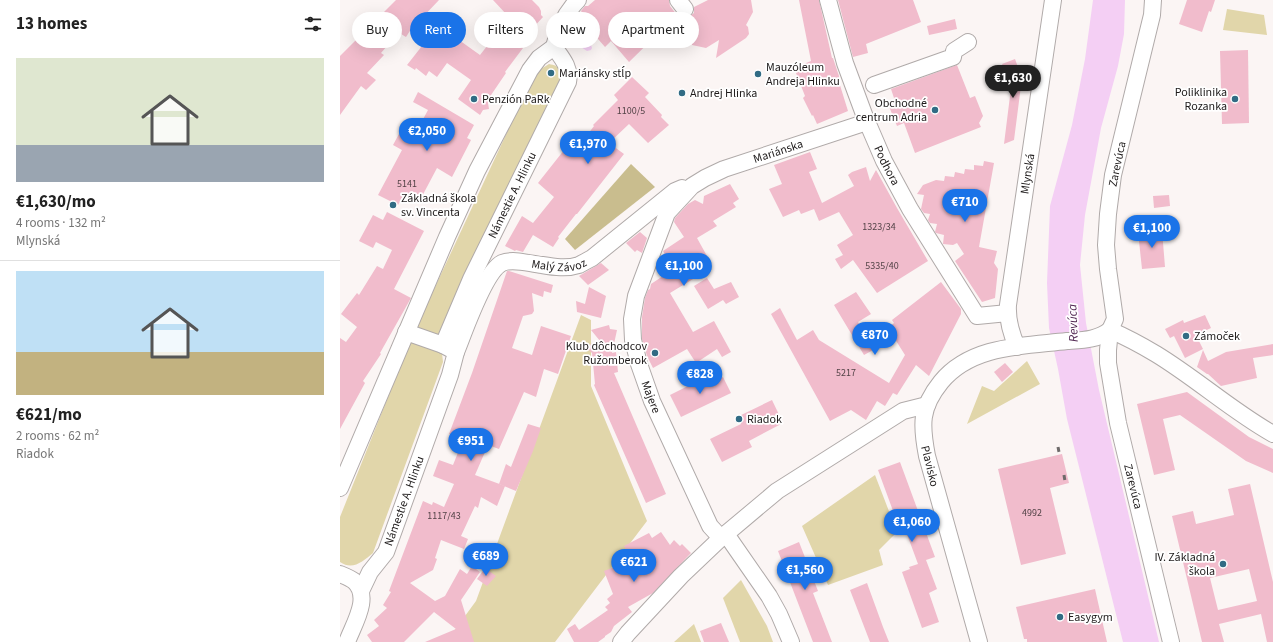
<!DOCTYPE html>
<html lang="en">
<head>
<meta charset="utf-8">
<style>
  :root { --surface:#fff; --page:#f6f6f6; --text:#222; --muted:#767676; --line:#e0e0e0; --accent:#1a73e8 }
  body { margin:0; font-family:"Source Sans 3",sans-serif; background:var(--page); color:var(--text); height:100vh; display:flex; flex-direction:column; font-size:15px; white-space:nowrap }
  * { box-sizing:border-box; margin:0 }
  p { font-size:13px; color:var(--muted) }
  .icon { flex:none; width:22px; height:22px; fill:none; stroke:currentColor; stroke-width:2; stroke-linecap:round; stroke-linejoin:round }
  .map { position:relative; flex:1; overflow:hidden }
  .side { display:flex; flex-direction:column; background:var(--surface); width:340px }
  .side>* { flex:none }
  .top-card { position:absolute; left:12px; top:12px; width:380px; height:36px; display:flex; gap:8px }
  .price { position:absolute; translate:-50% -34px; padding:0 9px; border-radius:14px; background:var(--accent); color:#fff; font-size:13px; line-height:26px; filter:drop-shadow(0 1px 2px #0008) }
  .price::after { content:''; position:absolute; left:50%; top:24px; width:12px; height:9px; margin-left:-6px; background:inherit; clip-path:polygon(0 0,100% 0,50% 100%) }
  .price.on { background:#222; color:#fff }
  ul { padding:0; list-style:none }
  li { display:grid; align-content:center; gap:8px; height:212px; padding:0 16px }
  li+li { border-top:1px solid var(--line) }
  li span { display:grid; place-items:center; height:124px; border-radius:0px; color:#555 }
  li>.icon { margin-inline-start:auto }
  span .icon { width:72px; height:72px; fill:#fffc; stroke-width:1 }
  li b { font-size:17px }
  h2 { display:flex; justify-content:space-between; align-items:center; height:48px; padding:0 16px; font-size:17px }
  .tag { padding:0 14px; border-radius:18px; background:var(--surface); box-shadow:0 4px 16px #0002; font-size:14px; line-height:36px }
  .tag.on { background:var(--accent); color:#fff }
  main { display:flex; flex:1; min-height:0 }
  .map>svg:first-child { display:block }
  .green { fill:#e1d6aa }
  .forest { fill:#c9bd8e }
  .water { fill:#f4cff4 }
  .building { fill:#f1bccc; fill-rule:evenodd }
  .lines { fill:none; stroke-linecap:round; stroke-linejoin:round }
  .minor-casing { stroke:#b0aaa9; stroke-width:18 }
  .minor { stroke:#fff; stroke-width:16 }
  .rail { stroke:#6e6a6a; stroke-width:3; stroke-dasharray:5 5; stroke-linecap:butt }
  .poi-dot { fill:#316b84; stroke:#fff; stroke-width:1.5 }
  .labels { text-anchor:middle; stroke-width:3.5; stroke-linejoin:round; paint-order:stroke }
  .number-label { font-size:10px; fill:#534347 }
  .poi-label { font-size:12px; fill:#1e1b1b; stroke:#fff; text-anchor:start }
  .street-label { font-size:12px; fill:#1e1b1b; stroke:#fff }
  .water-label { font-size:13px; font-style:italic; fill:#4b1f4c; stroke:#fff }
</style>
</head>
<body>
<main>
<section class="side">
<h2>13 homes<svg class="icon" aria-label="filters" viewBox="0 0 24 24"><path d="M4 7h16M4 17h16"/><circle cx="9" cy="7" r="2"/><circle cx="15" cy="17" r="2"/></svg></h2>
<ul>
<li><span style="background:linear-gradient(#dfe7d0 70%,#9aa5b1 0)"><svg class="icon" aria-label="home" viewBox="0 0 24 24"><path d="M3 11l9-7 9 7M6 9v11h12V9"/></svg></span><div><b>€1,630/mo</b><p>4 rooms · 132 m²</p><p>Mlynská</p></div></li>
<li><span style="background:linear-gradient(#bfe0f5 65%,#c2b280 0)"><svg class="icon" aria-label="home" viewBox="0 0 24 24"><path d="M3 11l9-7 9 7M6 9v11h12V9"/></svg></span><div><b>€621/mo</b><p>2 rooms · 62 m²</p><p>Riadok</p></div></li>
</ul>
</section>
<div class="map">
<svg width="933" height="642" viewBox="0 0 933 642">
  <rect width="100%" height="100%" fill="#fbf5f4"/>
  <g class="green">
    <polygon points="887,9 924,15 927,35 883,30"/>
    <path d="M209,64C220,66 221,69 223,80L112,305L93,346L102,353L103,362L33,553C23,561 13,571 0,562V517L74,332L191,81L201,69Z"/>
    <polygon points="241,315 251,320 251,386 307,521 215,642 106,642 136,601"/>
    <polygon points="687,361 700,384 627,424 642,386 654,391"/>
    <polygon points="535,475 557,532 539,550 543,565 488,585 462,526"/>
    <polygon points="401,580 427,626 433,642 400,642 383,598"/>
    <polygon points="354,624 361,642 334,642"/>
  </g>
  <polygon class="forest" points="291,164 315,187 235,250 225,239"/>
  <g class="water">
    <polygon points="753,0 785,0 784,34 778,66 761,128 745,215 740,265 746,323 759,390 819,642 783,642 727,419 718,369 709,328 707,283 710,206 732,125 745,59"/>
    <path d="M241,35C248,36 250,42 252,48L251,50L247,51L238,45L237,40Z"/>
  </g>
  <g class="building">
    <polygon points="56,0 99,0 79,21 77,20 66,37 56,31 44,43 47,46 41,53 44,55 27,73 36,80 26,90 21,86 0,115 0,56"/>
    <polygon points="153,0 192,0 199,7 201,11 201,15 203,17 192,29 189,26 185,30 181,30"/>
    <polygon points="255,0 329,0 330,6 337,15 289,62 271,41 265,47 245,24 248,21 241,11 245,6 248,6"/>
    <polygon points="368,0 411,0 413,12 406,25 408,27 409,34 406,38 376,58 379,40 366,48 352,45 352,42 345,31 347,18 354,13 354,7"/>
    <polygon points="459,0 479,0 492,58 493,58 499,76 499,82 508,111 477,124 473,115 472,116 463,98 465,96 454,68 471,61"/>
    <polygon points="498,0 573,0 581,22 526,44 528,53 513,57"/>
    <polygon points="847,0 875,0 871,12 869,11 862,32 839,24"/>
    <polygon points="615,19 617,29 589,35 587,26"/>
    <polygon points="145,24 159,37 170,44 173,40 183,48 165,72 166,73 149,98 150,99 148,103 149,109 143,110 140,115 118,99 131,80 107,63 97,77 89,71 86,76 76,68 75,70 67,65 93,32 106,43 112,35 140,55 151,41 137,29"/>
    <polygon points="908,50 909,123 882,124 880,51"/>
    <polygon points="675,59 682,78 674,140 664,144 673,72 667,75 662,64"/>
    <polygon points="617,65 630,98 635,96 643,116 639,123 641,127 575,153 564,123 557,126 548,104 555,101 551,89"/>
    <polygon points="292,77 309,93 305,97 322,115 321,117 329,125 308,143 289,124 269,143 284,154 237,214 236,214 218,237 219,238 213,247 193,235 183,252 176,250 175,251 165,246 182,216 193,223 214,197 198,183 232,140 239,146 254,126 253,125 278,100 274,95"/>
    <polygon points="78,92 134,125 127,138 131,140 112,177 97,168 79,202 64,194 58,205 38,195 62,150 53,145 59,134 75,142 86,126 81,123 88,110 73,102"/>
    <polygon points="470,152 477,169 469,172 482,203 514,186 508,175 512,172 526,167 530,181 536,170 557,208 588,261 537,293 513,260 501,269 495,259 503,255 497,245 513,235 499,212 479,221 474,209 461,214 459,210 443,217 429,189 442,184 434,165"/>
    <polygon points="644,161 654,163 639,247 657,251 654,263 658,269 655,298 642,302 615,261 624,254 617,243 613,245 603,244 604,235 596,233 595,232 597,224 590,223 588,220 590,214 584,213 581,209 584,195 577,194 583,185 596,180 604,181 605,176 614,177 615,172 624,174 625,169 634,170 634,165 643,166"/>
    <polygon points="390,184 399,199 393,203 396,207 373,221 377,226 357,238 367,256 351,265 358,276 330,293 353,332 374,321 391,352 382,357 377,349 356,363 347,349 313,368 307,356 302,339 302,317 305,298 308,290 310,289 311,284 332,270 329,265 330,264 323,251 344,237 334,222 335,218 348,204 355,200 363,204 364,196"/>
    <polygon points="829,195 830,206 814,208 813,196"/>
    <polygon points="47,212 84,231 54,289 71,298 40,353 41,354 23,381 25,383 0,429 0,338 6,342 17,327 1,314 17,293 19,295 37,266 43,269 52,250 36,242 33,248 19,241 33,215 43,220"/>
    <polygon points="822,230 825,267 802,269 798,232"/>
    <polygon points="300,232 307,238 302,253 297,250 295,252 286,243"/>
    <polygon points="261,263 269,270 248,285 239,276"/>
    <polygon points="167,271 169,271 213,285 211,293 204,291 203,297 192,293 194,311 192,314 183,316 172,348 192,355 201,326 231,336 218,374 204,369 196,397 184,392 159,449 148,445 135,475 165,486 157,506 141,497 138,508 135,506 121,536 128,539 124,549 101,540 95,558 97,559 93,570 70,583 95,601 105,596 120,569 127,574 132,566 140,572 121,600 134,642 85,642 116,629 94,612 64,642 32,642 27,635 39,626 34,620 47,608 43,605 51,592 49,591 83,501 92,505 93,502 104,507 114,484 93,476 99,460 113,465 123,440 109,434 132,373"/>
    <polygon points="367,278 374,289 391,282 399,297 386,304 383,300 368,309 354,286"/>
    <polygon points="601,282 621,309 621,314 589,376 576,365 557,395 553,393 545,406 537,401 526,420 511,410 490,421 431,314 440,308 457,340 473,330 479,340 549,383 565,355 548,328 554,323 552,320"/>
    <polygon points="249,287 266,296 261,318 237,312 236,301 245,304"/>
    <polygon points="516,292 531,314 518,322 535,349 524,355 494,305"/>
    <polygon points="865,315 871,328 856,335 863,349 845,358 834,336 830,338 825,329 843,320 844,323"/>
    <polygon points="269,325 270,329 277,330 272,353 276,352 278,372 274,373 326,494 306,503 254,385 255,384 252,353 247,348 252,343 265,347 251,330"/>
    <polygon points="933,344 933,355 913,358 917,378 881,386 868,374 867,374 857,367 863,350 868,361 886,352"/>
    <polygon points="665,363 673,372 662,382 654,372"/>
    <polygon points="372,374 376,381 383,377 391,393 341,417 330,395"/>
    <polygon points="847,392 909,437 933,449 933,473 906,461 840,415 823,419 835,470 814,475 797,404"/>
    <polygon points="432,400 443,423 409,441 412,447 382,462 370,439 401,424 397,417"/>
    <polygon points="188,424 201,428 193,451 176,491 159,484 166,464 171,467"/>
    <polygon points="722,454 729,483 710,488 726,554 681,565 658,469"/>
    <polygon points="560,462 595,557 586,560 597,589 589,593 599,622 582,628 562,572 570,569 569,567 578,564 561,518 556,519 538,470"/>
    <path d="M910,484L933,582V642H927L921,614L879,624L884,642H862L832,516L853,511L856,524L894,515L888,489ZM909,569L917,601L878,610L870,578Z"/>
    <polygon points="321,532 330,545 334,540 340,546 342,544 351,553 313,593 288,607 292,612 274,626 271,632 265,636 265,637 258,642 234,642 227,629 235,624 239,630 268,610 265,607 270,603 267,599 273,594 264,571 292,560 284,546 309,533 312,538"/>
    <polygon points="459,542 478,591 473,593 492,642 473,642 438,551"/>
    <polygon points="145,568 156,576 147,586 137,579"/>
    <polygon points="527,583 543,627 549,642 530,642 510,590"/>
    <polygon points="755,589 767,642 687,642 687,639 684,639 676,607"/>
    <polygon points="381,623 389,642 364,642 360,631"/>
  </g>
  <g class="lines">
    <g class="minor-casing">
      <g id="minor">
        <polyline points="338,0 345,9"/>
        <path id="s1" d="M488,0L505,63L525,117L544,161L570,209L637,316L668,313"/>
        <path id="s2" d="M813,0L812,15L773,175L768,214L766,245L768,269L775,319L770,330L768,350V363L778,423L831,642"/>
        <path d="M214,47C218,29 225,13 238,0"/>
        <polyline points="534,85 613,57 614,51 628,42"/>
        <path d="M770,330C786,337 801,345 816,354C857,379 892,411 933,434"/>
        <polyline points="66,332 103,345"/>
        <path id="s3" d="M677,347C671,333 667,320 668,305L713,0"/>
        <path id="s4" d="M116,352C124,333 144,272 162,263C174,258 190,264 202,265C214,267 227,269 239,265C243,263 248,260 252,258L335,191L342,188"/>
        <path d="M0,488L107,237L137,171L190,70L199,58L214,47C222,58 231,68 228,82L131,279L103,345L116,352L110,375L46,552L30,572L21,591"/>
        <polyline points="386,534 429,596 439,614 451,642"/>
        <path id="s5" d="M381,538L370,526L312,401L299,364L293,340L292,319L296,296L327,213L352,186L365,178L384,169L527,122"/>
        <path d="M0,574C5,576 10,578 14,581C32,597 13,625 7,642"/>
        <polyline points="281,642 288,633 341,576 381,538 437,491 563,411 587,405"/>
        <path d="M639,642L587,456C581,425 580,408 601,382C631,345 684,346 727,341C742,340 758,340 770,330"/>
      </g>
    </g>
    <use href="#minor" class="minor"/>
    <g class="rail">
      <polyline points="718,447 719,452"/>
      <polyline points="724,475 725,481"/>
    </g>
  </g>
  <g class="poi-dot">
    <circle cx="211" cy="73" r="4"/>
    <circle cx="418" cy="74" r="4"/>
    <circle cx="342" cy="93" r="4"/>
    <circle cx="134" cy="99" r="4"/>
    <circle cx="895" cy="99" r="4"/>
    <circle cx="595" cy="110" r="4"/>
    <circle cx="53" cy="205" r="4"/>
    <circle cx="846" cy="336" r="4"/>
    <circle cx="315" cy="353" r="4"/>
    <circle cx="399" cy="419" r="4"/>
    <circle cx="883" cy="564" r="4"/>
    <circle cx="720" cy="617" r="4"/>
  </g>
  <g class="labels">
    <g class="number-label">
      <text x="291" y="114">1100/5</text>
      <text x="67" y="187">5141</text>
      <text x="539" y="230">1323/34</text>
      <text x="542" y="269">5335/40</text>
      <text x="506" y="376">5217</text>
      <text x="692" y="516">4992</text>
      <text x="104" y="519">1117/43</text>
    </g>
    <g class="poi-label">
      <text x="426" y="71">Mauzóleum<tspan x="426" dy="14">Andreja Hlinku</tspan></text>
      <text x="219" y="77">Mariánsky stĺp</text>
      <text x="887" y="96" text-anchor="end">Poliklinika<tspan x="887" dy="14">Rozanka</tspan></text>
      <text x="350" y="97">Andrej Hlinka</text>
      <text x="142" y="103">Penzión PaRk</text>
      <text x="587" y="107" text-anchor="end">Obchodné<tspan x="587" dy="14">centrum Adria</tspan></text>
      <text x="61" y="202">Základná škola<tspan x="61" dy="14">sv. Vincenta</tspan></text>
      <text x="854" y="340">Zámoček</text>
      <text x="307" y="350" text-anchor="end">Klub dôchodcov<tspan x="307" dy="14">Ružomberok</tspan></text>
      <text x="407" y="423">Riadok</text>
      <text x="875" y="561" text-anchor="end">IV. Základná<tspan x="875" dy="14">škola</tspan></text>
      <text x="728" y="621">Easygym</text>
    </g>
    <g class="street-label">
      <text dy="4" stroke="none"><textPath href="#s5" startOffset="481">Mariánska</textPath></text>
      <text transform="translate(777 164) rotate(-78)" y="4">Zarevúca</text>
      <text dy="4" stroke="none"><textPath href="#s1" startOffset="176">Podhora</textPath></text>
      <text dy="4" stroke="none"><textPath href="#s3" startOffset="176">Mlynská</textPath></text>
      <text transform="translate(172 195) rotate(-64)" y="4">Námestie A. Hlinku</text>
      <text dy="4" stroke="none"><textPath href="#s4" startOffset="159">Malý Závoz</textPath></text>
      <text transform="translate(311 397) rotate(69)" y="4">Majere</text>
      <text transform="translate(590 466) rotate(76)" y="4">Plavisko</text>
      <text dy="4" stroke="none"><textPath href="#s2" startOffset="496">Zarevúca</textPath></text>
      <text transform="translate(64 501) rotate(-70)" y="4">Námestie A. Hlinku</text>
    </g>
    <g class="water-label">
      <text transform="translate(732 323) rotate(-92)" y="5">Revúca</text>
    </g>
  </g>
</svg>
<b class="price on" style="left:673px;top:99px">€1,630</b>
<b class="price" style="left:87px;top:152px">€2,050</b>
<b class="price" style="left:248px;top:165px">€1,970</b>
<b class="price" style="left:625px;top:223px">€710</b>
<b class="price" style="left:812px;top:249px">€1,100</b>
<b class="price" style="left:344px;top:287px">€1,100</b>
<b class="price" style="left:535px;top:356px">€870</b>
<b class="price" style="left:360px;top:395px">€828</b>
<b class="price" style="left:131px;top:462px">€951</b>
<b class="price" style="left:572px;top:543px">€1,060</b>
<b class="price" style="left:146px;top:577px">€689</b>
<b class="price" style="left:294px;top:583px">€621</b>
<b class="price" style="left:465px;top:591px">€1,560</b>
<div class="top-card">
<a class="tag">Buy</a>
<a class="tag on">Rent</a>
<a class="tag">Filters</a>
<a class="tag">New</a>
<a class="tag">Apartment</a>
</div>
</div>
</main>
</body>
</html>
